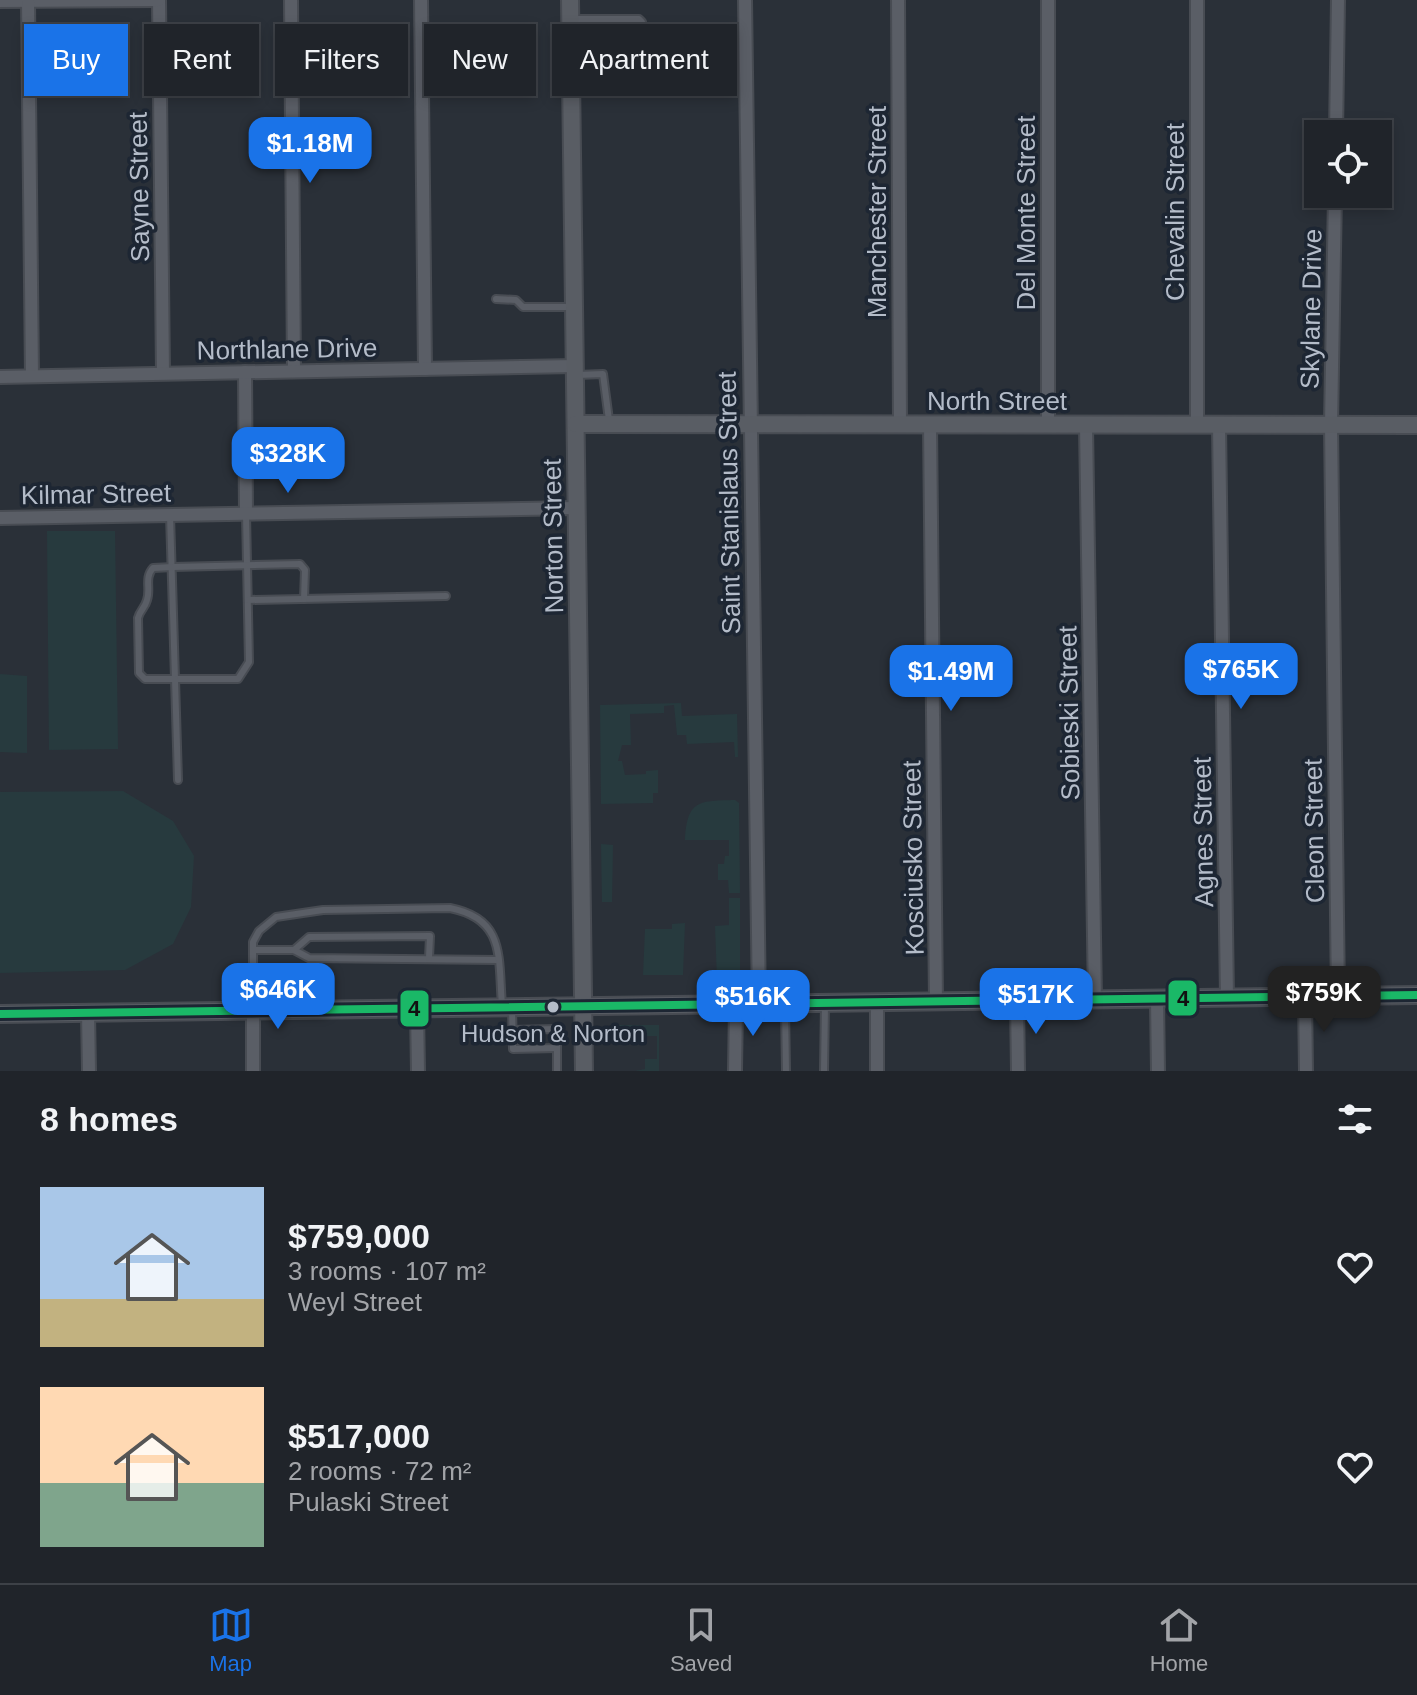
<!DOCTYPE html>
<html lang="en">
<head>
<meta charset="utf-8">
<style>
  :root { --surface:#20242a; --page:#282c32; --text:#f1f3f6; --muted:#a2a4a8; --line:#3d4147; --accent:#1a73e8 }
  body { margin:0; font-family:Helvetica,sans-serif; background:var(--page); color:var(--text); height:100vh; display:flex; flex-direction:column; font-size:30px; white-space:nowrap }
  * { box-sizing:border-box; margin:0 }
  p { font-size:26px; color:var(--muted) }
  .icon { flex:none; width:44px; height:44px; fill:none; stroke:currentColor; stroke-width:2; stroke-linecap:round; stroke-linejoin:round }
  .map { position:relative; height:1071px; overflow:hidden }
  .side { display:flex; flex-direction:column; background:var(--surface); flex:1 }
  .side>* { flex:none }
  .guide { position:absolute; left:24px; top:24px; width:800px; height:72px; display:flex; gap:16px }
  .buttons { position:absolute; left:1304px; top:120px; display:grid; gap:16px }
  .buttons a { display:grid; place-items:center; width:88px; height:88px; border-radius:0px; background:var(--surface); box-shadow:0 4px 12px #0003,0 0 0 2px var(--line); font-size:40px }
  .price { position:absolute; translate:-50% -68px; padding:0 18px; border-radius:16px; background:var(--accent); color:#fff; font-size:26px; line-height:52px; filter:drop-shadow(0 2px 4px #0008) }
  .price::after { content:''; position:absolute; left:50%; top:48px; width:24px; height:18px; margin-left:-12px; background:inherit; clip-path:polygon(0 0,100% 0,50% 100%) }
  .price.on { background:#222; color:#fff }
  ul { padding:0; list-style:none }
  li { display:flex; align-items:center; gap:24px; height:200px; padding:0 40px }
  li span { display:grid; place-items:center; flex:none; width:224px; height:160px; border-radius:0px; color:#555 }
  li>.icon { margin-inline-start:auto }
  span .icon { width:96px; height:96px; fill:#fffc; stroke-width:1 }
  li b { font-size:34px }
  h2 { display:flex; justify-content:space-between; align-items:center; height:96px; padding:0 40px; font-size:34px }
  .pill { padding:0 28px; border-radius:0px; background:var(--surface); box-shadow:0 4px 12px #0003,0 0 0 2px var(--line); font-size:28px; line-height:72px }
  .pill.on { background:var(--accent); color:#fff }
  .dock { display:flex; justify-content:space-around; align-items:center; height:112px; border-top:2px solid var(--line); background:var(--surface); font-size:22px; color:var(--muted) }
  .dock a { display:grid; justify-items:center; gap:4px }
  .dock .on { color:var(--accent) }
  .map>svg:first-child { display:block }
  .green { fill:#273a3e }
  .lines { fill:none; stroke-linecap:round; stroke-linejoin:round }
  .lane-casing { stroke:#484c53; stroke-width:10 }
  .street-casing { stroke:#484c53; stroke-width:16 }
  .secondary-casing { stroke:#484c53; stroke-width:20 }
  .lane { stroke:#5a5e66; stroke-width:6 }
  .street { stroke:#5a5e66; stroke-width:12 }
  .secondary { stroke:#595d64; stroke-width:16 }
  .bus-1-casing { stroke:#1d2633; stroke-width:14 }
  .bus-1 { stroke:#1ab867; stroke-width:8 }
  .bus-dot { fill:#b4bcc9; stroke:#1d2633; stroke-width:3 }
  .labels { text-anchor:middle; stroke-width:7; stroke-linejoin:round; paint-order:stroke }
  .bus-label { font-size:24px; fill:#b4bcc9; stroke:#1d2633 }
  .street-label { font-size:26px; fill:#b4bcc9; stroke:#1d2633 }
  .line-badge { stroke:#1d2633; stroke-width:3 }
  .pale-badge-label { font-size:22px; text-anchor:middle; font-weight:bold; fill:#111 }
</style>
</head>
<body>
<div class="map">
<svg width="1417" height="1071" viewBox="0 0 1417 1071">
  <rect width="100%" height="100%" fill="#2a3038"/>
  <g class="green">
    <polygon points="47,531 115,531 118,749 49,750"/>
    <polygon points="0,674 27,676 27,753 0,752"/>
    <polygon points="681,703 682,716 737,714 738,757 735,757 734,742 687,744 686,735 677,735 674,705 664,706 664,713 630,714 631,745 622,745 618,761 622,761 625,775 646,774 646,771 658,770 658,793 653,793 653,803 601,804 600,705"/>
    <polygon points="123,791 173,821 194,856 191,907 173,944 125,970 0,973 0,792"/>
    <path d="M735,800L739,803L740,893H729L728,880H718V864H724L725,856H729V840H685C687,799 700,801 735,800Z"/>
    <polygon points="601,844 613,845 612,902 602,902"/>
    <polygon points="729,898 740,898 740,981 717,981 715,926 729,925"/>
    <polygon points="685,923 683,975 643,975 645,929 672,929 672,924"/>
    <polygon points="619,1025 659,1025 659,1071 635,1071 645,1069 645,1059 657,1059 657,1036 620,1036"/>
  </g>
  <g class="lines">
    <g class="lane-casing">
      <g id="lane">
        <polyline points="574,60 643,59"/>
        <polyline points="571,92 639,89 643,59 642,22 639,19 572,19"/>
        <polyline points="496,299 516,300 523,307 571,307"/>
        <polyline points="577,375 603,374 609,420"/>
        <polyline points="170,515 175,679 238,679 249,662 246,514"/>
        <polyline points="248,600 446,596"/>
        <path d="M178,780L175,679H145L139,673L138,618C140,610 145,608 147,600C151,589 144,578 153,568L173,567L300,564L305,570L304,599"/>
        <polyline points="253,950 294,950 309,958 498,960"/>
        <polyline points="294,950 309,937 430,936 429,958"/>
        <polyline points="785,1007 786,1071"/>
        <path d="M253,1009V942L259,931L276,917L323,910L450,908C506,919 498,958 502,1005"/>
        <polyline points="512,1009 513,1049 557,1048"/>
        <polyline points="512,1030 557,1029 557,1071"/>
        <polyline points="824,1071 825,1004"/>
      </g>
    </g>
    <g class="street-casing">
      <g id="street">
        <polyline points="159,0 163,373"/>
        <polyline points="291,0 294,371"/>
        <polyline points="421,0 425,369"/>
        <polyline points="745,0 759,1005"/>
        <polyline points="898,0 900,424"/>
        <polyline points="1197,0 1197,425"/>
        <polyline points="0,1 158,0"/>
        <polyline points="28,1 32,376"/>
        <polyline points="1336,134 1338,0"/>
        <polyline points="1335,194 1331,425 1338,997"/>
        <polyline points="245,372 246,514"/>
        <polyline points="0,377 575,366"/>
        <polyline points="930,425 936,1002"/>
        <polyline points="1048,425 1048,0"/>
        <polyline points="1219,425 1227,998"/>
        <polyline points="1086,426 1095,1000"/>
        <polyline points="0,518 577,508"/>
        <polyline points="1305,997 1306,1071"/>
        <polyline points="1157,999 1158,1071"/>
        <polyline points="1017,1001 1018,1071"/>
        <polyline points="877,1003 877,1071"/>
        <polyline points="417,1010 418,1071"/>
        <polyline points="253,1011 253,1071"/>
        <polyline points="88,1013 89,1071"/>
        <polyline points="735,1071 736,1005"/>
      </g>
    </g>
    <g class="secondary-casing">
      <g id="secondary">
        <polyline points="570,0 584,1071"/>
        <polyline points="576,424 1417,425"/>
        <polyline points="0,1014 1417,995"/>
      </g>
    </g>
    <use href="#lane" class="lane"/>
    <use href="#street" class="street"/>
    <use href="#secondary" class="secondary"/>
    <g class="bus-1-casing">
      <polyline id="bus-1" points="0,1014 1417,995"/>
    </g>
    <use href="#bus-1" class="bus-1"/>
  </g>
  <circle class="bus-dot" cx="553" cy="1007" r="7"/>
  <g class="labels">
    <g class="bus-label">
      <text x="553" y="1042">Hudson &amp; Norton</text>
    </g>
    <g class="street-label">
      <text transform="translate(139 187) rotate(-91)" y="9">Sayne Street</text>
      <text transform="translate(877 212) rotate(-90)" y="9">Manchester Street</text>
      <text transform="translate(1175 212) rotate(-90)" y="9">Chevalin Street</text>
      <text transform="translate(1026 213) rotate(-90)" y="9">Del Monte Street</text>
      <text transform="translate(1311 309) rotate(-89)" y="9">Skylane Drive</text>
      <text transform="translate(287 349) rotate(-1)" y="9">Northlane Drive</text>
      <text x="997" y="410">North Street</text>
      <text transform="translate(96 494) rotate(-1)" y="9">Kilmar Street</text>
      <text transform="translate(729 503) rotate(-91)" y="9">Saint Stanislaus Street</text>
      <text transform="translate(553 536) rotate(-91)" y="9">Norton Street</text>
      <text transform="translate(1069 713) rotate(-91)" y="9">Sobieski Street</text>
      <text transform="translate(1314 831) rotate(-91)" y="9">Cleon Street</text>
      <text transform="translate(1203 832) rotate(-91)" y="9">Agnes Street</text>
      <text transform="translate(913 858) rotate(-91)" y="9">Kosciusko Street</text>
    </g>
  </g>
  <g class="line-badge">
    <rect x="1167" y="979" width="31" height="38" rx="8" fill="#1ab867"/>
    <rect x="399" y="989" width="31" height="39" rx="8" fill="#1ab867"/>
  </g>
  <g class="pale-badge-label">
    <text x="1183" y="1006">4</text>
    <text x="414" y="1016">4</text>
  </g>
</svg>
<div class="buttons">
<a><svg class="icon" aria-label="locate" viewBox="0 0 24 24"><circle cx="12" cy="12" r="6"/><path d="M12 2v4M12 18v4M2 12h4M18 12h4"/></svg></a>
</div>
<b class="price" style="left:310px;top:185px">$1.18M</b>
<b class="price" style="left:288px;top:495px">$328K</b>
<b class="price" style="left:1241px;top:711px">$765K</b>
<b class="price" style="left:951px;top:713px">$1.49M</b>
<b class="price" style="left:278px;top:1031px">$646K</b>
<b class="price on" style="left:1324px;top:1034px">$759K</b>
<b class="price" style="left:1036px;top:1036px">$517K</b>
<b class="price" style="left:753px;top:1038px">$516K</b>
<div class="guide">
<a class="pill on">Buy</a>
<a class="pill">Rent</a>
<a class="pill">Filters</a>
<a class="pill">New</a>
<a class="pill">Apartment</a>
</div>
</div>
<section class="side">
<h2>8 homes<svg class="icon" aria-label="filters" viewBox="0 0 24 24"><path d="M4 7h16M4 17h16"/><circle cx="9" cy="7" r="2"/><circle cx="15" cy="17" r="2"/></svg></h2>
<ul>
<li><span style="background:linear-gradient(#a9c7e8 70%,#c2b280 0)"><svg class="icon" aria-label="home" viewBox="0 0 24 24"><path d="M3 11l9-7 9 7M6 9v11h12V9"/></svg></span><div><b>$759,000</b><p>3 rooms · 107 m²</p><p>Weyl Street</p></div><svg class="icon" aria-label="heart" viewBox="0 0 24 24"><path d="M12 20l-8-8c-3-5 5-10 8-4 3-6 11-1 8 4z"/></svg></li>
<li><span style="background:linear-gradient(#ffd9b3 60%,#7fa58c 0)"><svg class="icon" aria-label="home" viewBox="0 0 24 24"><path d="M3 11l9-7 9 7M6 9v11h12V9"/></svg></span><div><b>$517,000</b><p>2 rooms · 72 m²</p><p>Pulaski Street</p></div><svg class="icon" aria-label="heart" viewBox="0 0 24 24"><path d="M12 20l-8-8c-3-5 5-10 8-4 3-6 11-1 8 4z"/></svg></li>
</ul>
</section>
<nav class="dock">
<a class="on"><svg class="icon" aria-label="map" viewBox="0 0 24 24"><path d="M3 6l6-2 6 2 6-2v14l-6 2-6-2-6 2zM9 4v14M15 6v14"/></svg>Map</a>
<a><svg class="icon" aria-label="saved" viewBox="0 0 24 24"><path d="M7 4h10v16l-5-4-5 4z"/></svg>Saved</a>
<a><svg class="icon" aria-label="home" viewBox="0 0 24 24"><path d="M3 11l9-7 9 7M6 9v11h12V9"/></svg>Home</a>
</nav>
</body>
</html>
